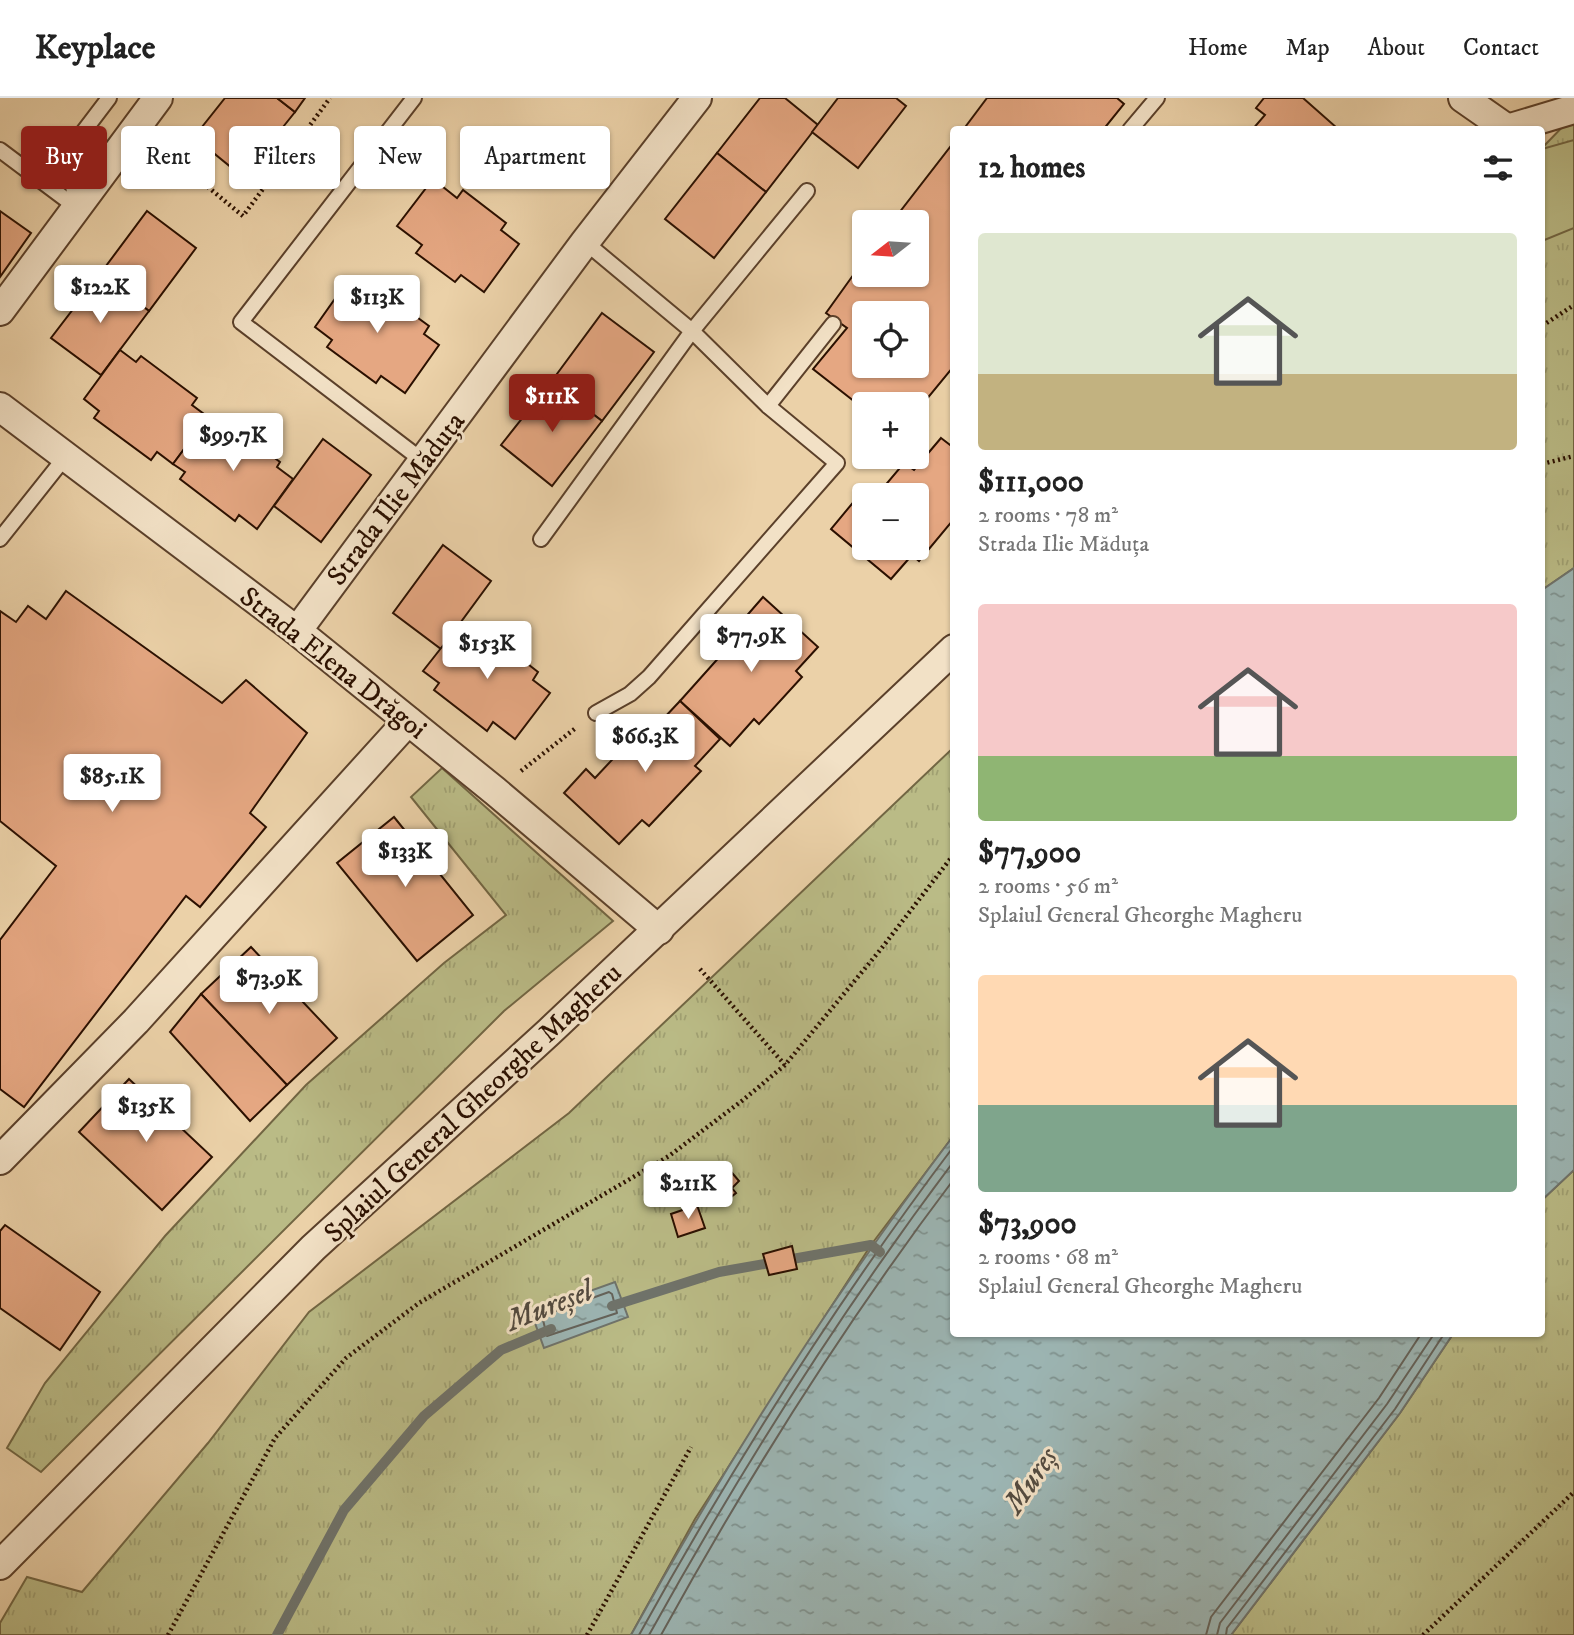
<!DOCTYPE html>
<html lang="en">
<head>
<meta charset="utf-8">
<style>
  :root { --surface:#fff; --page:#f2f2f2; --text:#222; --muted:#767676; --line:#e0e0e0; --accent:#8f2418 }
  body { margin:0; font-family:"IM FELL DW Pica",serif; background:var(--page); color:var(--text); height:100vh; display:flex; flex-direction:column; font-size:26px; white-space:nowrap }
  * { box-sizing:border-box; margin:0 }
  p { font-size:23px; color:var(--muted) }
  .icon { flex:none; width:38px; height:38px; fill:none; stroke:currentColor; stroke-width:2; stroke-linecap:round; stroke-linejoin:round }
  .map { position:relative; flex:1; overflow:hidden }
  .side { position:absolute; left:950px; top:28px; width:595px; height:1211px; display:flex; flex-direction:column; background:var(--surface); border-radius:7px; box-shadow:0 2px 5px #0004 }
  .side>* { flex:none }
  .banner { position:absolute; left:21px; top:28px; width:665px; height:63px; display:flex; gap:14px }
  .needle { width:46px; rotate:253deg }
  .buttons { position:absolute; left:852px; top:112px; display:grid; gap:14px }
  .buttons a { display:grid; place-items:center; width:77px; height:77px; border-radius:7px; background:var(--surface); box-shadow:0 2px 5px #0004; font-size:35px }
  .price { position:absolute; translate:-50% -60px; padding:0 16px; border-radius:7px; background:#fff; color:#222; font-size:23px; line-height:46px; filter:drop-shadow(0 2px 4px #0008) }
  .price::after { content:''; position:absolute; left:50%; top:42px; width:21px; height:16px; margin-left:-10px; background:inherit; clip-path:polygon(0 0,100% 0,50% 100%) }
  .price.selected { background:var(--accent); color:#fff }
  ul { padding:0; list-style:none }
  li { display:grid; align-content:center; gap:14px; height:371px; padding:0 28px }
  li span { display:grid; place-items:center; height:217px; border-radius:7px; color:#555 }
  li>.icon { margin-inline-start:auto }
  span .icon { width:126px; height:126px; fill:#fffc; stroke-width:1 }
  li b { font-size:30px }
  h2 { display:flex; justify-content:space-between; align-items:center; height:84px; padding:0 28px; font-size:30px }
  .pill { padding:0 24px; border-radius:7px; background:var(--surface); box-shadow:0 2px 5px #0004; font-size:24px; line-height:63px }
  .pill.selected { background:var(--accent); color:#fff }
  header { display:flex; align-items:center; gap:42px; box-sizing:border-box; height:98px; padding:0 35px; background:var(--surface); border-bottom:2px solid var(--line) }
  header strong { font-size:33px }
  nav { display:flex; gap:38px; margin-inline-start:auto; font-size:24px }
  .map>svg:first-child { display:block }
  .grass { fill:url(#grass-tufts); stroke:#726643; stroke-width:2 }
  .park { fill:#babb86; stroke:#726643; stroke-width:2 }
  .water { fill:url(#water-ripples); stroke:#6f736b; stroke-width:2 }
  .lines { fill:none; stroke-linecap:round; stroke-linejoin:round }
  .shore { stroke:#64625a; stroke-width:2 }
  .stream { stroke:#6f736b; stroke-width:10 }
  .building { fill:#e5a782; stroke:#2b1000; stroke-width:2; fill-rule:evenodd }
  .service-casing { stroke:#5b402a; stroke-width:18 }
  .minor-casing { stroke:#5b402a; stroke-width:32 }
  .path { stroke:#2b1000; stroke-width:4.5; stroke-dasharray:2 3.5; stroke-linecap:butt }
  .service { stroke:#f2e1c6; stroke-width:14 }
  .minor { stroke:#f2e1c6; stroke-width:28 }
  .labels { text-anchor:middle; stroke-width:6; stroke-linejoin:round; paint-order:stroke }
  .street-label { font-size:28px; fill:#2b1000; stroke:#f2e1c6 }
  .water-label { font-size:30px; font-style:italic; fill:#534a3f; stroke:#f2e1c6 }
</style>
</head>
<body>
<header>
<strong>Keyplace</strong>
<nav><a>Home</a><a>Map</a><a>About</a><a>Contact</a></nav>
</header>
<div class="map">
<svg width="1574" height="1537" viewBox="0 0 1574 1537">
  <defs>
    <pattern id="grass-tufts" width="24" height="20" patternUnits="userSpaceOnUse" patternTransform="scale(1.75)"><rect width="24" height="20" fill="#babb86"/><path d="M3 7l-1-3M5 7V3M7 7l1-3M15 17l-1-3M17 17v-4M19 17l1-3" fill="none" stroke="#a0a072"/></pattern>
    <pattern id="water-ripples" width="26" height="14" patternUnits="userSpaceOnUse" patternTransform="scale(1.75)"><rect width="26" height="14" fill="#9cb5b3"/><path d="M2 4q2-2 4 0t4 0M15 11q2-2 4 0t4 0" fill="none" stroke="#7f928f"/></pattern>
  </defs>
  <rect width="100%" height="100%" fill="#ebd1a8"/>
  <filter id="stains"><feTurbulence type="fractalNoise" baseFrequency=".00286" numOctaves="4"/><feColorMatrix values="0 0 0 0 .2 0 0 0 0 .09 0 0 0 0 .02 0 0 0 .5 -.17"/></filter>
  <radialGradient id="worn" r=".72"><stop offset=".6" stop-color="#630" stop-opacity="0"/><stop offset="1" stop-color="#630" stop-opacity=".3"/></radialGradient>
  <g class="grass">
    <polygon points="1574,17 1574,470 1542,492 1542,50"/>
    <polygon points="954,649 954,1037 871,1147 695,1421 631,1537 0,1537 0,1525 27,1479 82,1494 208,1345 309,1214 569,1015"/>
    <polygon points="442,670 613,823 504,913 41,1374 7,1350 45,1285 165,1138 306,987 444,865 506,817 411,699"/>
    <polygon points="1574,1072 1574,1537 1231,1537 1400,1315 1453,1236 1542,1236 1542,1102"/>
  </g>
  <polygon class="park" points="1574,42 1574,130 1542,143 1542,51"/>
  <g class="water">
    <polygon points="1574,470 1574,1072 1542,1102 1542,492"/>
    <path d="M954,1037V1236H1453L1400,1315L1231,1537H631C727,1363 834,1195 954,1037Z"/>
    <polygon points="615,1184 628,1219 544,1250 531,1214"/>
  </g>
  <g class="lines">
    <g class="shore">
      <polygon points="609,1194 612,1196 617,1215 547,1238 542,1218"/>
      <path d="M639,1537C733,1367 837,1203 954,1048"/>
      <path d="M649,1537C740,1373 841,1213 954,1063"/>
      <path d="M661,1537C748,1379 845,1225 954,1081"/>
      <polyline points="1206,1537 1211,1519 1379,1300 1421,1236"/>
      <polyline points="1217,1537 1220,1525 1387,1306 1434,1236"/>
      <polyline points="1226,1537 1227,1530 1395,1311 1444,1236"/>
    </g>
    <g class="stream">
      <polyline points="612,1208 719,1174 871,1147 880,1154"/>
      <polyline points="277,1537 344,1412 424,1318 501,1252 551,1231"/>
    </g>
  </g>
  <g class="building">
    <polygon points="225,0 277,0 295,14 243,79 194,39"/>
    <polygon points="277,0 305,0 295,14"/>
    <polygon points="760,0 785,0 818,27 766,94 717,55"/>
    <polygon points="838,0 896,0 906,8 858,70 812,34"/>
    <polygon points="987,0 1117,0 1124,6 1103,32 963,32"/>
    <polygon points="1264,0 1303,0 1337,30 1252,32 1265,17 1256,10"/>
    <path d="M954,44V268L917,313V306H864V311L813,271L847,230L826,215L864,162V177H917V124H892ZM864,215H917V268H864Z"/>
    <polygon points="717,55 766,94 714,160 665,121"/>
    <polygon points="433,81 457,100 463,92 506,125 501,132 519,146 484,194 461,177 455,184 416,155 422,147 397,128"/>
    <polygon points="0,113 31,135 0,179"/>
    <polygon points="147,113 196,150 149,213 100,176"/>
    <polygon points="100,176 149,213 101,277 51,240"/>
    <polygon points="349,181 365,192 370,185 429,228 424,236 439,247 405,295 381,278 376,285 327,249 332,242 315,229"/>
    <polygon points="602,215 654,254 602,323 551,284"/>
    <polygon points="120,252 136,264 141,258 197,300 192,307 208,319 173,366 157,354 151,362 94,320 99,313 84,301"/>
    <polygon points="551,284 602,323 552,388 501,347"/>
    <polygon points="208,319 222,330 227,324 280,364 277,369 293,381 257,431 239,417 235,423 180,381 185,374 173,366"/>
    <polygon points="941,340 954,350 954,421 919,463 912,457 891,481 831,431 856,401 864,408 864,450 917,450 917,397 877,397 904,365 914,372"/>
    <polygon points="323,341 371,377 321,444 274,408"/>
    <polygon points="443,447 491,483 441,551 393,515"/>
    <polygon points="66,493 222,605 246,582 307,635 250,715 266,729 200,809 186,798 24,1009 0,991 0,842 56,768 0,723 0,513 16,524 28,508 46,521"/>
    <polygon points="763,499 818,549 796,573 802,579 759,626 754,621 730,648 680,603 748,527 743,522"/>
    <polygon points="460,526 478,539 483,531 538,574 533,582 550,595 515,641 493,624 487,633 434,592 439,585 423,573"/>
    <polygon points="680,603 720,641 695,668 701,673 649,728 642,722 619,746 564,695 586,671 595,680 639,633 646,639"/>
    <polygon points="394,719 473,817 417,863 337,765"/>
    <polygon points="251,849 337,940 287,987 201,896"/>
    <polygon points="201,896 287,987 250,1023 170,934"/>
    <polygon points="129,981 212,1059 162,1112 79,1034"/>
    <polygon points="727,1069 739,1083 732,1090 736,1095 721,1107 704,1087"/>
    <polygon points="697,1107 705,1130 678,1139 671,1116"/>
    <polygon points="5,1127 100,1194 60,1252 0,1210 0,1133"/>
    <polygon points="792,1148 797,1171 769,1177 763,1156"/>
  </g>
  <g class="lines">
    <g class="service-casing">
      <g id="service">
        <polyline points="414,0 241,224 423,363"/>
        <polyline points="1130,32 1157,0"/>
        <polyline points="0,52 76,109"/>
        <polyline points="76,108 68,54 109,0"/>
        <polyline points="585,144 692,233 768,308 837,365 649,579 630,596 596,615"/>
        <polyline points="768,308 833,226"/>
        <polyline points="0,441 66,358"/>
        <polyline points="541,441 692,233 807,93"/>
      </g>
    </g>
    <g class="minor-casing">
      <g id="minor">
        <polyline points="1463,0 1506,30"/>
        <polyline points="1504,32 1574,11"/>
        <polyline points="0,213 158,0"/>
        <polyline points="0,309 297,533 495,693 659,832"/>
        <polyline points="297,533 585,144 697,0"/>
        <polyline points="0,1062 136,923 408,623"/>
        <polyline points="0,1467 313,1150 549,934 954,551"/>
      </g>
    </g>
    <g class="path">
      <polyline points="161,50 243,118 330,0"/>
      <polyline points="1542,228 1574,207"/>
      <polyline points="1542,366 1574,358"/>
      <polyline points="521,673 577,629"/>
      <polyline points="700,871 785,967"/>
      <polyline points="168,1537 275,1340 346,1260 419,1205 669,1058 743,1002 785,967 881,851 954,756"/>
      <polyline points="587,1537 691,1349"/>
      <polyline points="1423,1537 1574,1394"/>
    </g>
    <use href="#service" class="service"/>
    <use href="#minor" class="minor"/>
  </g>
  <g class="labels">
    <g class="street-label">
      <text transform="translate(395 400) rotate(-53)" y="10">Strada Ilie Măduța</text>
      <text transform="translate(334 564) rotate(38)" y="10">Strada Elena Drăgoi</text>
      <text transform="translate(472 1004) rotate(-43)" y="10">Splaiul General Gheorghe Magheru</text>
    </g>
    <g class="water-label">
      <text transform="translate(549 1207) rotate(-22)" y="10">Mureșel</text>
      <text transform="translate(1030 1382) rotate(-56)" y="10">Mureș</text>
    </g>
  </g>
  <rect width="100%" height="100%" filter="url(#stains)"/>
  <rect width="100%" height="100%" fill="url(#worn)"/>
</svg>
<div class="buttons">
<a><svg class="needle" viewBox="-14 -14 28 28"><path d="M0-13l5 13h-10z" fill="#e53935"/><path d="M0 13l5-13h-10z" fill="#767676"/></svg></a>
<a><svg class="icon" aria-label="locate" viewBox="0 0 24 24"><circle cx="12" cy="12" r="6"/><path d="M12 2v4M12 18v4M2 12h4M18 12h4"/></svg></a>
<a>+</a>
<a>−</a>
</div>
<b class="price" style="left:100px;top:227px">$122K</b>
<b class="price" style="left:377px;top:237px">$113K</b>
<b class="price selected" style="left:552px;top:336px">$111K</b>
<b class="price" style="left:233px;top:375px">$99.7K</b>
<b class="price" style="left:751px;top:576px">$77.9K</b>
<b class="price" style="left:487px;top:583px">$153K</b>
<b class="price" style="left:645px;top:676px">$66.3K</b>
<b class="price" style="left:112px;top:716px">$85.1K</b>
<b class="price" style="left:405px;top:791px">$133K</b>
<b class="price" style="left:269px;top:918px">$73.9K</b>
<b class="price" style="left:146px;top:1046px">$135K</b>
<b class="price" style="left:688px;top:1123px">$211K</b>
<div class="banner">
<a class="pill selected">Buy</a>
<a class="pill">Rent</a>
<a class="pill">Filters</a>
<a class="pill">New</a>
<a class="pill">Apartment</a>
</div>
<section class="side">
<h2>12 homes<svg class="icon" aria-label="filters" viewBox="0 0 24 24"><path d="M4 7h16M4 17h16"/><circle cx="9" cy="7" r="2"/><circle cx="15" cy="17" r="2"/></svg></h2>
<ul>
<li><span style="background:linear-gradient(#dfe7d0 65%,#c2b280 0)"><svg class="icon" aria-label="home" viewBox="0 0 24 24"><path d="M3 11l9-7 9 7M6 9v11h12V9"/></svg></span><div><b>$111,000</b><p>2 rooms · 78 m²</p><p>Strada Ilie Măduța</p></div></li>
<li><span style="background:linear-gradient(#f6c9c9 70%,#8fb573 0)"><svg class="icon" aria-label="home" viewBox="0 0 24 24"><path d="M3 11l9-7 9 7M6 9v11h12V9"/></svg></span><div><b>$77,900</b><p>2 rooms · 56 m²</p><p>Splaiul General Gheorghe Magheru</p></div></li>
<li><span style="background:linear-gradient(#ffd9b3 60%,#7fa58c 0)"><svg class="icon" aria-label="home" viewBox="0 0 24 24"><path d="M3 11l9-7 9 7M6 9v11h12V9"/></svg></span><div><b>$73,900</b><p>2 rooms · 68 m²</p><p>Splaiul General Gheorghe Magheru</p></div></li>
</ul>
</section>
</div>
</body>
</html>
